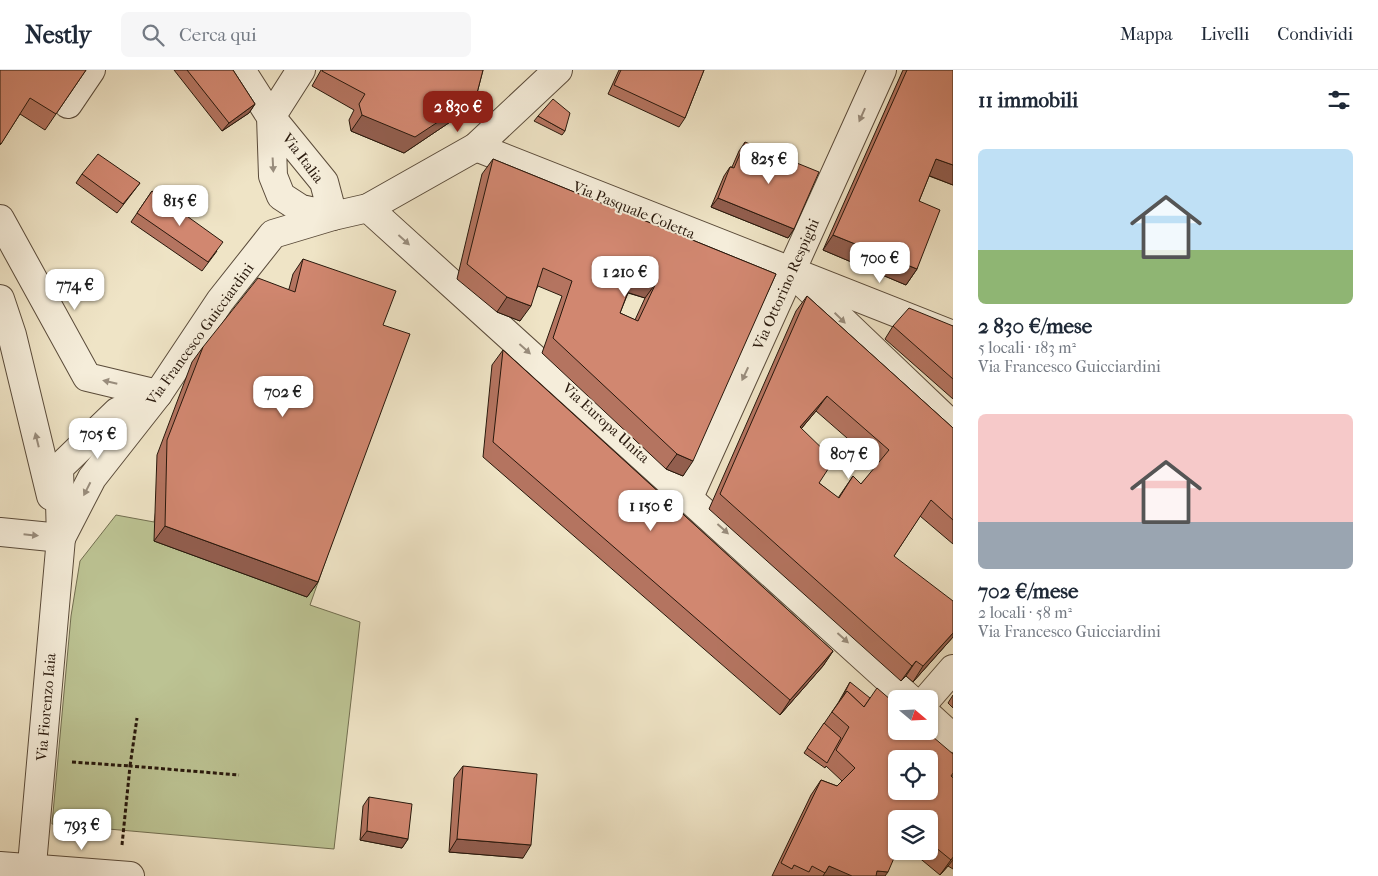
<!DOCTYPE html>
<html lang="it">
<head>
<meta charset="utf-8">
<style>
  :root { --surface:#fff; --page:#f6f6f7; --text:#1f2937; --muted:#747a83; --line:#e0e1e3; --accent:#8f2418 }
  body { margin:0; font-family:"IM FELL French Canon",serif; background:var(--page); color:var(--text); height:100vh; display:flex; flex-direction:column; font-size:19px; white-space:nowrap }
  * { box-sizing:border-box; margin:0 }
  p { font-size:16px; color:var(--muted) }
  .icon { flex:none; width:28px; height:28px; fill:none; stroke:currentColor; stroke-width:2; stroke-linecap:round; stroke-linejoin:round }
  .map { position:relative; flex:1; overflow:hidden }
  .drawer { display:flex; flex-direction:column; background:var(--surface); width:425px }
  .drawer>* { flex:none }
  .needle { width:32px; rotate:109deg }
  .fabs { position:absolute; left:888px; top:620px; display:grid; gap:10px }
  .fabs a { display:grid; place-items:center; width:50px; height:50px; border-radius:8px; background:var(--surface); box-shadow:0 1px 4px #0004; font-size:25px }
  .price { position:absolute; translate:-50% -42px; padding:0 11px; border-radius:10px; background:#fff; color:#222; font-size:16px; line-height:32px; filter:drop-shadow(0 1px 2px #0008) }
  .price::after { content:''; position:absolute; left:50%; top:30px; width:15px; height:11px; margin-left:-8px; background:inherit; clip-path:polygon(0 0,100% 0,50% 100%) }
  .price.active { background:var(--accent); color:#fff }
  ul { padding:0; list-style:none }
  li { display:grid; align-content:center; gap:10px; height:265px; padding:0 25px }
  li span { display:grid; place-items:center; height:155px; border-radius:8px; color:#555 }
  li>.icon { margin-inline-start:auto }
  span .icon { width:90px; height:90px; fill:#fffc; stroke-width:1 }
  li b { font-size:21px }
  h2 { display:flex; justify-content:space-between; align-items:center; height:60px; padding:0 25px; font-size:21px }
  header { display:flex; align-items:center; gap:30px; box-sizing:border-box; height:70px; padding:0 25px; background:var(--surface); border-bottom:1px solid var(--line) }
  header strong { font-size:24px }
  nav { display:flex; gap:28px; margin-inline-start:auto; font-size:18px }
  .search { width:350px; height:45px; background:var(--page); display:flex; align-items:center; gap:12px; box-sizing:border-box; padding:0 18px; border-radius:8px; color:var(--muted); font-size:19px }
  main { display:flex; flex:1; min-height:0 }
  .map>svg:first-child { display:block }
  .green { fill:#bcc393; stroke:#726e50 }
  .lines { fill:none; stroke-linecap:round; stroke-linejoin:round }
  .minor-casing { stroke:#5a4b3a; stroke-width:30 }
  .path { stroke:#28180c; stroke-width:3; stroke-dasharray:4 2.5; stroke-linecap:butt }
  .minor { stroke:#f5edda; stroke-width:28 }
  .wall { fill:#b47460; stroke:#28180c; fill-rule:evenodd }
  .shaded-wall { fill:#925e4e; stroke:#28180c }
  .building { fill:#d18770; stroke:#28180c; fill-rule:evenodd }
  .oneway { fill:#998d7d }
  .labels { text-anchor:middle; stroke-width:4; stroke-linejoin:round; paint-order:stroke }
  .street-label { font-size:15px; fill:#28180c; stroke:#f5edda }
</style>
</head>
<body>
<header>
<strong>Nestly</strong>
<div class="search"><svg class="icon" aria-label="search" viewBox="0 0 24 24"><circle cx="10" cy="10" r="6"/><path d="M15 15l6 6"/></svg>Cerca qui</div>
<nav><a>Mappa</a><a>Livelli</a><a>Condividi</a></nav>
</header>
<main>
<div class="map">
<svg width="953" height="806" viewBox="0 0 953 806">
  <rect width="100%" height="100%" fill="#efe4c6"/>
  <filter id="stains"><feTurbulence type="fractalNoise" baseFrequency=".004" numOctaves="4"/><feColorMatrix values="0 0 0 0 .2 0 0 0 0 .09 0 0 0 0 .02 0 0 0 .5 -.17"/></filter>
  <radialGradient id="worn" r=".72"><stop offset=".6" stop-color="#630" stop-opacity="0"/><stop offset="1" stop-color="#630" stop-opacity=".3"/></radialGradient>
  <polygon class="green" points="398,286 310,535 360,552 334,779 52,754 71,546 80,491 116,445 154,452 169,361"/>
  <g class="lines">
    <g class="minor-casing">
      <g id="minor">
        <polyline points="241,0 271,47 324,112 333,146 301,139 281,126 273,106 271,47"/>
        <polyline points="68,34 91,0"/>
        <polyline points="271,47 301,0"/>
        <polyline points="476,77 953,265"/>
        <polyline points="368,138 910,629"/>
        <polyline points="0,149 87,307 158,324"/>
        <polyline points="802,212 953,356"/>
        <polyline points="0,229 12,265 51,426"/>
        <polyline points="689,427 882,0"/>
        <polyline points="0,462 61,468"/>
        <polyline points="61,468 92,408 158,324 220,231 273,164 333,146 368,138 476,77 558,0"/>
        <polyline points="927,629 953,599"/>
        <polyline points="929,646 953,668"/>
        <polyline points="0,796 130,806"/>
        <polyline points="31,806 61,468 59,398 117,342 154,325"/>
      </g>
    </g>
    <g class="path">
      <polyline points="72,692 130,696 137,648"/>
      <polyline points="122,775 130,696 239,705"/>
    </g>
    <use href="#minor" class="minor"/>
  </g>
  <g class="wall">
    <polygon points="0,0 86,0 45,60 20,44 0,75"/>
    <polygon points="174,0 233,0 255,34 249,43 222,61"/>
    <polygon points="321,0 483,0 476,27 465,42 404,83 351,61 349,50 354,40 312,16"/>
    <polygon points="619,0 704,0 685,48 679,57 608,24"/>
    <polygon points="903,0 953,0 953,115 929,106 919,131 917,199 906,215 823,180"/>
    <polygon points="538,46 565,61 562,65 534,51"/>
    <polygon points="745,72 794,159 788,168 711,137 724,106 730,97 732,97 739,81"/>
    <path d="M493,89L776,204L683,406L666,399L542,283L562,226L538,216L520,251L497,242L457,209L482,104ZM628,223L645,228L635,250L620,243Z"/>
    <polygon points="82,104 140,113 117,143 76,113"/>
    <polygon points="152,121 217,181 202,201 131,152"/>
    <polygon points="303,189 383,255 318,512 307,527 154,471 157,385 192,292 203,277 289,219 293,204"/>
    <path d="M807,226L953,358V474L920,446L894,486L953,567L913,612L906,606L901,611L709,439L796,241ZM816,341L878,395L861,414L853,406L838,428L819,413L801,359Z"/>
    <polygon points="893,256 953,256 953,329 885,269"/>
    <polygon points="503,280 833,581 823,596 780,645 483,387 492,295"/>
    <polygon points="850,612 896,661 953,684 953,705 952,707 953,708 953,799 948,796 940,805 911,781 929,781 929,749 896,749 885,806 772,806 811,725 821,710 837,716 842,711 826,696 825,698 804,683 838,633"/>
    <polygon points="953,625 953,638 948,633"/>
    <polygon points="463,696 523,788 449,782 454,708"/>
    <polygon points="369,727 408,769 402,778 360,770 363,736"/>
  </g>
  <g class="shaded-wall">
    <polygon points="476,27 465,42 404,83 351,61 362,45"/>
    <polygon points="255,34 249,43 222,61 229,53"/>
    <polygon points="936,89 953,95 953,115 925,104"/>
    <polygon points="718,128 794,159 788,168 711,137"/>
    <polygon points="833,165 917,199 906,215 823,180"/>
    <polygon points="634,206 656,213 645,228 623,221"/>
    <polygon points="507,227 531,236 520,251 497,242"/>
    <polygon points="827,326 816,341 789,373 800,357"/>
    <polygon points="677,384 693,391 683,406 666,399"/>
    <polygon points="165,456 318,512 307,527 154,471"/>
    <polygon points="953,563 953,567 913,612 923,596"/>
    <polygon points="833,581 823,596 780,645 790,630"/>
    <polygon points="916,591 906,606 901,611 912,596"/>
    <polygon points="367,761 408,769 402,778 360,770"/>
    <polygon points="457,769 531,775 523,788 449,782"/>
    <polygon points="953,787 953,790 948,796 940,805"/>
    <polygon points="829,796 857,806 823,806"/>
    <polygon points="877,801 888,802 885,806 873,806"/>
  </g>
  <g class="building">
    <polygon points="0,0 86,0 56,44 30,28 1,74 0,73"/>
    <polygon points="187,0 233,0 255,34 229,53"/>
    <polygon points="323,0 483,0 476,27 415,67 362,45 359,34 365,24 322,1"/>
    <polygon points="621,0 704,0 685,48 614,15"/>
    <polygon points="907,0 953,0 953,95 936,89 919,131 940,140 917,199 833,165"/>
    <polygon points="553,29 570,43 565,61 538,46"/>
    <polygon points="745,72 819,102 794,159 718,128 730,97 734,98"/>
    <polygon points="98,84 140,113 123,134 82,104"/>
    <path d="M493,89L776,204L693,391L677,384L553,268L572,211L543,198L531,236L507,227L467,194ZM634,206L656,213L638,251L620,243Z"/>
    <polygon points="152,121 223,172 208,192 137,143"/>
    <polygon points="303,189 396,221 383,255 410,264 318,512 165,456 167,370 203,277 258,208 295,222"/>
    <path d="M807,226L953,358V450L931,430L894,486L953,531V563L923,596L916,591L912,596L720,424ZM827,326L889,380L861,414L853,406L839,428L819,413L834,390L800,357Z"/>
    <polygon points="909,238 953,256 953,309 893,256"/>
    <polygon points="503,280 833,581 790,630 493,372"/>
    <polygon points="850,612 870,628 864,637 847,621 841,630"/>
    <path d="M877,618L891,630L896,631V661H926L953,684V703L951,706L953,708V787L951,790L929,772V749H896V781H897L888,802L877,801L876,806H852L829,796L825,803L812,796L809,802L794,795L792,799L781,793L821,710L837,716L855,698L836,680L849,657L832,642L847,621L864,637ZM896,689H929V721H896Z"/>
    <polygon points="824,653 841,668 827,693 807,678"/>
    <polygon points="463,696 537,704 531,775 457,769"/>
    <polygon points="369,727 412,734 408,769 367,761"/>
  </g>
  <defs><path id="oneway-solid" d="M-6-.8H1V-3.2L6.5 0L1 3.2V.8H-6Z" transform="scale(1.25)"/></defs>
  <g class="oneway">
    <use href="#oneway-solid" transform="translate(862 45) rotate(114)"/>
    <use href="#oneway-solid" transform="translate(273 95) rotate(87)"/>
    <use href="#oneway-solid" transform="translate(404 170) rotate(42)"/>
    <use href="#oneway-solid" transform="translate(840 248) rotate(44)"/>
    <use href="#oneway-solid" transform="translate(525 279) rotate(42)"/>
    <use href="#oneway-solid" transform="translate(745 304) rotate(115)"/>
    <use href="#oneway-solid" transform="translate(110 312) rotate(-167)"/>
    <use href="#oneway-solid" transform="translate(37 370) rotate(-104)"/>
    <use href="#oneway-solid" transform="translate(87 419) rotate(117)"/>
    <use href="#oneway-solid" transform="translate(723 459) rotate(42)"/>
    <use href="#oneway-solid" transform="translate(31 465) rotate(6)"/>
    <use href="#oneway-solid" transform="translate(843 568) rotate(42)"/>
  </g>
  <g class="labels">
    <g class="street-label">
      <text transform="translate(303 88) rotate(53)" y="5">Via Italia</text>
      <text transform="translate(634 140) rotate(22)" y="5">Via Pasquale Coletta</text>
      <text transform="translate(786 214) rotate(-66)" y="5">Via Ottorino Respighi</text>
      <text transform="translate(200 264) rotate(-54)" y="5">Via Francesco Guicciardini</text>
      <text transform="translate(606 353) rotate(42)" y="5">Via Europa Unita</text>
      <text transform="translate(46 637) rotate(-85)" y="5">Via Fiorenzo Iaia</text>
    </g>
  </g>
  <rect width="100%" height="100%" filter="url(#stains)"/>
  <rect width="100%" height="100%" fill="url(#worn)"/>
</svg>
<div class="fabs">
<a><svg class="needle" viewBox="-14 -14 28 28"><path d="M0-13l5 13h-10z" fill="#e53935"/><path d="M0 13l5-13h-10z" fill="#747a83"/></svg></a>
<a><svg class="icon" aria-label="locate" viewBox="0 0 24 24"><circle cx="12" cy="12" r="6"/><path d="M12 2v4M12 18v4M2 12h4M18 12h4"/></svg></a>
<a><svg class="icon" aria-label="layers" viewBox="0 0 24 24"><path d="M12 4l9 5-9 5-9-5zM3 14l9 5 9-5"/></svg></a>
</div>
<b class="price active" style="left:458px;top:63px">2 830 €</b>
<b class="price" style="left:769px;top:115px">825 €</b>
<b class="price" style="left:180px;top:157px">815 €</b>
<b class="price" style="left:880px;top:214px">700 €</b>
<b class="price" style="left:625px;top:228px">1 210 €</b>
<b class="price" style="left:75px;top:241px">774 €</b>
<b class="price" style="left:283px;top:348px">702 €</b>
<b class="price" style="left:98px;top:390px">705 €</b>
<b class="price" style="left:849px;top:410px">807 €</b>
<b class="price" style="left:651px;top:462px">1 150 €</b>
<b class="price" style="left:82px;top:781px">793 €</b>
</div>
<section class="drawer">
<h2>11 immobili<svg class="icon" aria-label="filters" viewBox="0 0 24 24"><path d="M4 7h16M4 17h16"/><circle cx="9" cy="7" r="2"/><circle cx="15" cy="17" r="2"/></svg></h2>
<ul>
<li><span style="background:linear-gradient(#bfe0f5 65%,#8fb573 0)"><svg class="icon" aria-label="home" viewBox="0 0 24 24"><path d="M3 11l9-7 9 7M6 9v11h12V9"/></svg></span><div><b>2 830 €/mese</b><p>5 locali · 183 m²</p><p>Via Francesco Guicciardini</p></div></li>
<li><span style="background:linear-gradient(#f6c9c9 70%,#9aa5b1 0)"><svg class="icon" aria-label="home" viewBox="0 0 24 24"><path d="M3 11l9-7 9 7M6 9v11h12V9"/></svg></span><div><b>702 €/mese</b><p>2 locali · 58 m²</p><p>Via Francesco Guicciardini</p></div></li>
</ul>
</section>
</main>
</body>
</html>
